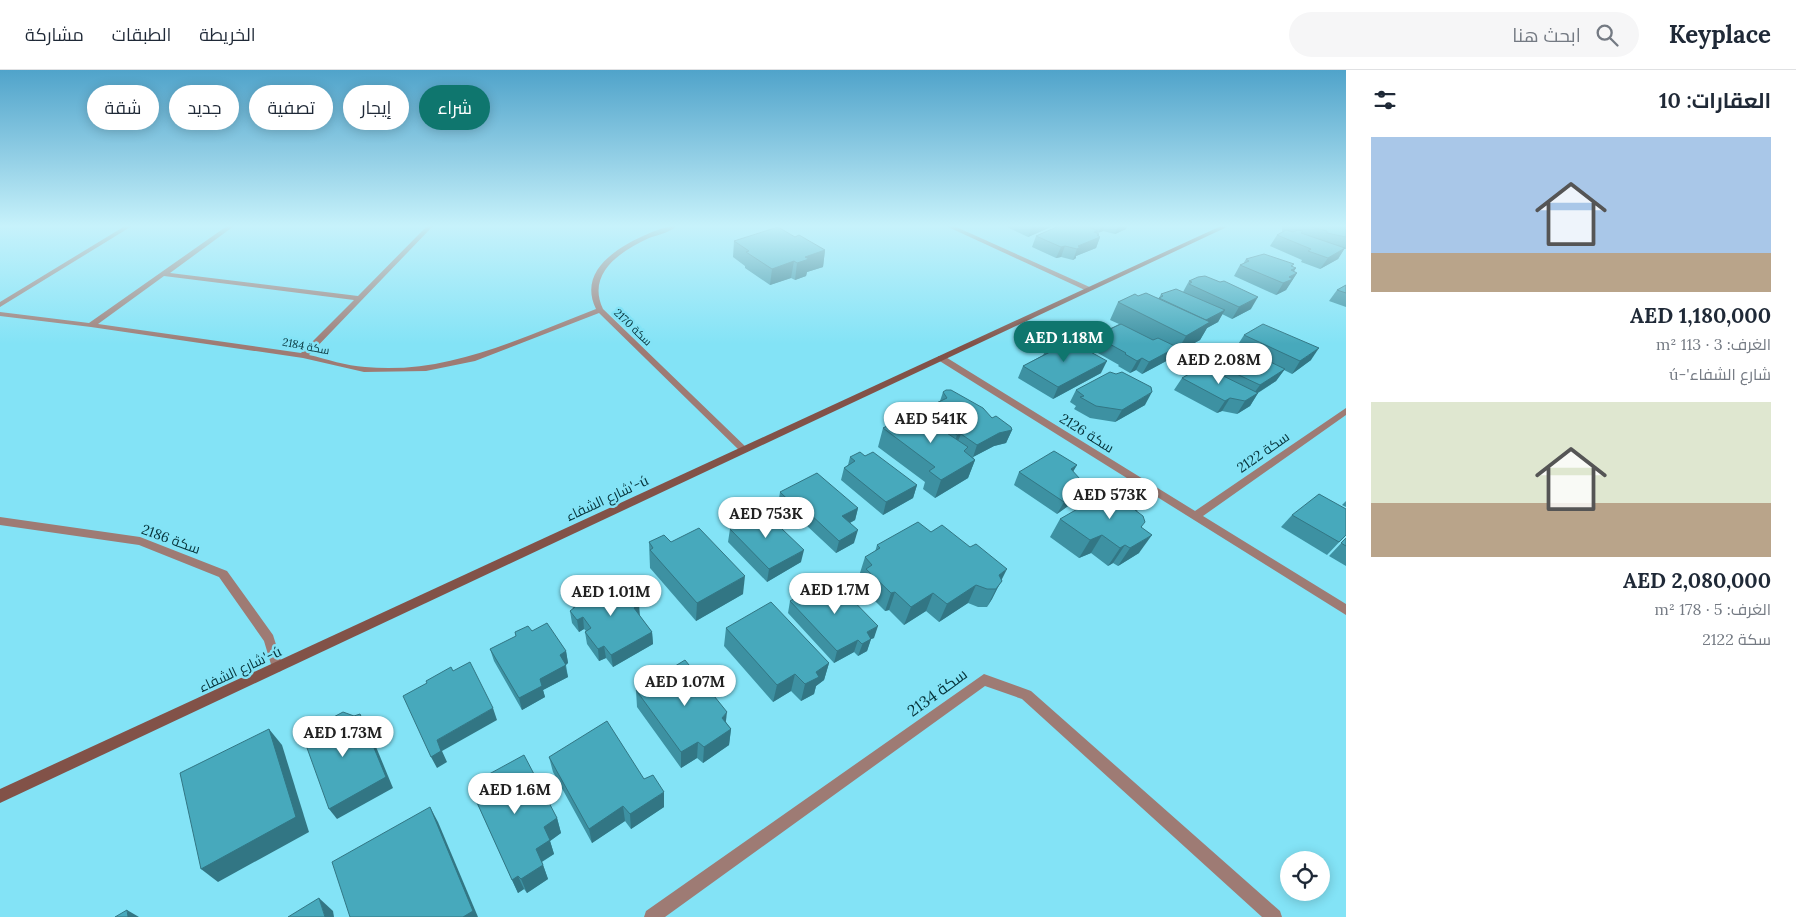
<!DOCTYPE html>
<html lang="ar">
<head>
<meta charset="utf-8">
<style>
  :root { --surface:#fff; --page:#f6f6f7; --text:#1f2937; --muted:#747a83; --line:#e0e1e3; --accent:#0f766e }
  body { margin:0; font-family:Lora,Cairo,serif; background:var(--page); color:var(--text); direction:rtl; height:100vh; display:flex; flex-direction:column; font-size:19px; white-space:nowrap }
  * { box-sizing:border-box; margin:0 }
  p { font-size:16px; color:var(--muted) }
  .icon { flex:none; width:28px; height:28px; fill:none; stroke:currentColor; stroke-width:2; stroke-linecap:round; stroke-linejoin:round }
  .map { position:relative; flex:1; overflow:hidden; direction:ltr }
  .panel { display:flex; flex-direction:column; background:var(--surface); width:450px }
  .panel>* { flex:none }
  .hud { position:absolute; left:15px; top:15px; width:475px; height:45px; direction:rtl; display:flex; gap:10px }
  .fabs { position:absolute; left:1280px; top:781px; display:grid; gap:10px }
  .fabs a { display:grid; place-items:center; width:50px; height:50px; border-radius:50%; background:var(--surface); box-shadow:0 2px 12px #0003; font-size:25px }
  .price { position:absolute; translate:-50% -42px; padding:0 11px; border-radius:18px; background:#fff; color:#222; font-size:16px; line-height:32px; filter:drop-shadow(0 1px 2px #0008) }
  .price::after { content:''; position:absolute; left:50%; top:30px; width:15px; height:11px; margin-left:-8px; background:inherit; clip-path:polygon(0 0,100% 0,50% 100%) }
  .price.active { background:var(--accent); color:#fff }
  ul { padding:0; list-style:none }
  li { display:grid; align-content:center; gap:10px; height:265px; padding:0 25px }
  li span { display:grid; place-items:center; height:155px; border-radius:0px; color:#555 }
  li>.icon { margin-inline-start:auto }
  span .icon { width:90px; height:90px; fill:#fffc; stroke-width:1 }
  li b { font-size:21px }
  h2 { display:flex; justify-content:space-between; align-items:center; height:60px; padding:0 25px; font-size:21px }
  .chip { padding:0 18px; border-radius:22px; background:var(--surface); box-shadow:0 2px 12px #0003; font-size:18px; line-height:45px }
  .chip.active { background:var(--accent); color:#fff }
  header { display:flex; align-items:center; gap:30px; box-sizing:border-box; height:70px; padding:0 25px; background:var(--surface); border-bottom:1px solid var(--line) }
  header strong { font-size:24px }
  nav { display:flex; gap:28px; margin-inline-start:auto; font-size:18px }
  .search { width:350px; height:45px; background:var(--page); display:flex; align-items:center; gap:12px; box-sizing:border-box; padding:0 18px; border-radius:28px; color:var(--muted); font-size:19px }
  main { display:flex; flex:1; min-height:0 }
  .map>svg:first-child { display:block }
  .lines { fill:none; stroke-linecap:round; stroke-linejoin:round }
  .street { fill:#9e7b74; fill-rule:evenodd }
  .secondary { fill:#825248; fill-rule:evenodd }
  .wall { fill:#3d91a2 }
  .shaded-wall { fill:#327684 }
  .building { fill:#47a9bc; stroke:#327684 }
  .labels { text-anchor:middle; stroke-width:5; stroke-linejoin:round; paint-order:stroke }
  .far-street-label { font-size:11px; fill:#06333a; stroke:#83e3f6 }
  .street-label { font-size:14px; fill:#06333a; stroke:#83e3f6 }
  .near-street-label { font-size:16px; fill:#06333a; stroke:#83e3f6 }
</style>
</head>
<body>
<header>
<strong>Keyplace</strong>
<div class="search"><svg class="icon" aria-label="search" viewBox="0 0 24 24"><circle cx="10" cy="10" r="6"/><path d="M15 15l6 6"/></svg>ابحث هنا</div>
<nav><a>الخريطة</a><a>الطبقات</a><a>مشاركة</a></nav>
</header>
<main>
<section class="panel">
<h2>العقارات: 10<svg class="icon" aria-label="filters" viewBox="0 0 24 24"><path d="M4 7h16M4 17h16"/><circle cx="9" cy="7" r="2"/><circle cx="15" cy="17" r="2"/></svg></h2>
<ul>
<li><span style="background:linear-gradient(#a9c7e8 75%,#b9a48a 0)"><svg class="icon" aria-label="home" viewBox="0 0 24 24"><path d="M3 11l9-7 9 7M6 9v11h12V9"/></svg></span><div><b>AED 1,180,000</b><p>الغرف: 3 · 113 m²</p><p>شارع الشفاء'-ú</p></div></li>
<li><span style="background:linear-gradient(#dfe7d0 65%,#b9a48a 0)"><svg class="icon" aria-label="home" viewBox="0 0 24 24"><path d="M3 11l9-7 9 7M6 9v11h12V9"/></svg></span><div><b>AED 2,080,000</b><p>الغرف: 5 · 178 m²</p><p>سكة 2122</p></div></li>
</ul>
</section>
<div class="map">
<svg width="1346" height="847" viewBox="0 0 1346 847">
  <rect width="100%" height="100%" fill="#83e3f6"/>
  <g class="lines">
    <g class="street">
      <polygon points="125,156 132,156 0,237 0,232"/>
      <path d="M227,156H234L170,203L358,226L427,156H433L309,285C327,289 346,296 365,297C448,305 520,268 596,239C578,202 615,179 643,166C654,161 665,156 677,156C670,162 658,165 649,168C621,181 586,203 603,239L749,380L747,382H741L599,243L475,291L426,301L364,302L303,288L91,257L0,246V242L89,253ZM164,206L354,230L301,283L98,254Z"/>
      <polygon points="946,156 954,156 1094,219 1087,221"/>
      <polygon points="938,286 944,286 1195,441 1346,338 1346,345 1203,446 1346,534 1346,545 938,290"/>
      <polygon points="0,447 140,467 227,501 273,565 283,597 281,601 277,602 273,601 264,571 219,507 139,475 0,455"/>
      <polygon points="984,604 1031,621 1280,841 1282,847 1262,847 1022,629 985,616 665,847 644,847 646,841"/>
    </g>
    <polygon class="secondary" points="1221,156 1229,156 0,733 0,719"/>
  </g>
  <g class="wall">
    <polygon points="1005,156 1053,156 1028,167"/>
    <polygon points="1059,156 1127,156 1126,159 1115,164 1103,161 1097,163 1099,164 1099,166 1100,167 1096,178 1076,186 1076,188 1073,190 1061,187 1056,188 1032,177 1036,166"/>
    <polygon points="1282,156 1346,156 1346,179 1344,179 1338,189 1320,199 1301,192 1302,190 1270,176 1277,165 1282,162"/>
    <polygon points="795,167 825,180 823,197 807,202 806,206 795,210 791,208 770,215 745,198 745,196 733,187 734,171"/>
    <polygon points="1246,189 1294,194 1292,196 1296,198 1294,201 1297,203 1286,220 1276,225 1234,206 1240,195 1243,194"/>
    <polygon points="1189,211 1251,239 1232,249 1222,244 1218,252 1207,258 1200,270 1176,283 1174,282 1170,289 1142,304 1136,300 1130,303 1118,296 1119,295 1089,278 1095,266 1119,254 1110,250 1118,232 1138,226 1159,228 1161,224 1183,222"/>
    <polygon points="1346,215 1346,237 1329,231 1337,220"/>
    <polygon points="1244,265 1311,290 1292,304 1284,300 1276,311 1258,323 1250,336 1237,344 1222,341 1217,343 1174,320 1182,308 1203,296 1207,290 1237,276"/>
    <polygon points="1046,280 1101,303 1053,329 1018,308 1023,296 1043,285"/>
    <polygon points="1076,320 1145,335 1115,352 1090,348 1074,339 1076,336 1070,332"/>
    <polygon points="943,322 992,348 1012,360 1006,373 994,376 973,387 975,390 968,408 935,428 923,419 925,412 878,377 883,358 892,354 893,350 905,346 922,346 924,339 940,331"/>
    <polygon points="850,387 917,415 913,428 883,445 841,410 844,398 848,395"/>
    <polygon points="1077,395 1073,401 1077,414 1075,431 1057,444 1014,415 1019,402"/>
    <polygon points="780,422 858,438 855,450 850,453 854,473 836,483 806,455 801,457 778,435"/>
    <polygon points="1346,431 1346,437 1342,435"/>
    <polygon points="1140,436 1137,441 1142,457 1139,483 1118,496 1113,493 1108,496 1091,483 1079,488 1050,467 1060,449"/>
    <polygon points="1292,445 1346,465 1327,485 1281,457"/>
    <polygon points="739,449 801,492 767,512 728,472 730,459 739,454"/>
    <polygon points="931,462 1001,511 992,529 987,537 978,537 968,533 939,552 926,541 904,555 889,540 885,541 861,517 863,509 859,506 865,487 875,482 877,475"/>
    <polygon points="1346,468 1346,496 1329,486"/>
    <polygon points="649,472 671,472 743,524 696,551 650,498"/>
    <polygon points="612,520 639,534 639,545 652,562 653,574 613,597 606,588 599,591 587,574 585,562 586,561 584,559 579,562 572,553 570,541 573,539 572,532"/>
    <polygon points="790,531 874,568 871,569 867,581 858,586 854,582 834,593 788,543"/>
    <polygon points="726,558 829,593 824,610 816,616 814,624 801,631 791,621 773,632 724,576"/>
    <polygon points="532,561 566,581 568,593 566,595 568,607 543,620 545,627 522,640 494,591 490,579"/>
    <polygon points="636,620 726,652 731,659 729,675 703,693 697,688 681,698 637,637"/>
    <polygon points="549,687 644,709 664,737 631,759 625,751 592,773 553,702"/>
    <polygon points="469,715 557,748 561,763 550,771 554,784 542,792 548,809 527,823 524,819 518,823"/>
  </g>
  <g class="shaded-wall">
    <polygon points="1032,156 1053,156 1028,167"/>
    <polygon points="1101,156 1105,156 1103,161 1098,163"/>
    <polygon points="1118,156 1127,156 1126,159 1115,164"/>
    <polygon points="1098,161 1094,170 1097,165 1099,164 1098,168 1100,167 1096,178 1076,186 1076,188 1073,190 1078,176 1094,162"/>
    <polygon points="1065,176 1061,187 1056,188 1061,177"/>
    <polygon points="1345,178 1338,189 1320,199 1328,188"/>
    <polygon points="825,180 823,197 807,202 806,206 795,210 797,193 805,187"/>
    <polygon points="794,191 791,208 770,215 772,199"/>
    <polygon points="1296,198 1290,207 1297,203 1286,220 1276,225 1291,200"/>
    <polygon points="1258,227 1251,239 1232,249 1239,237"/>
    <polygon points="1225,240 1218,252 1207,258 1200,270 1176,283 1186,266 1204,251"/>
    <polygon points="1177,277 1170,289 1142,304 1149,292"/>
    <polygon points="1319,278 1311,290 1292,304 1300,291"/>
    <polygon points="1142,288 1136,300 1130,303 1137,291"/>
    <polygon points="1107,291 1101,303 1053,329 1058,317"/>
    <polygon points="1285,299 1276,311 1251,327 1260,315"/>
    <polygon points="1152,322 1145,335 1115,352 1122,340"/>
    <polygon points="1258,323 1250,336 1237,344 1245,331"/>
    <polygon points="1230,328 1222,341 1217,343 1225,331"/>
    <polygon points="1012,360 1006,373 994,376 973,387 977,375 999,363"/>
    <polygon points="961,364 956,376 953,377 957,365"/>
    <polygon points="975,390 968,408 935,428 941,410"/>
    <polygon points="1077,395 1070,407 1071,399"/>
    <polygon points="917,415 913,428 883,445 886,432"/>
    <polygon points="1082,419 1075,431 1057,444 1064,432"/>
    <polygon points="858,438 855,450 840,458 842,446"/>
    <polygon points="809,443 806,455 801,457 804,445"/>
    <polygon points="858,460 854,473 836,483 839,471"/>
    <polygon points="1102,465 1091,483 1079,488 1090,470"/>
    <polygon points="1152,465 1139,483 1118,496 1130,478"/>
    <polygon points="1125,475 1113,493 1108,496 1120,478"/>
    <polygon points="804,480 801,492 767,512 769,499"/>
    <polygon points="1007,499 992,529 987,537 996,519 999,505"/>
    <polygon points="745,506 743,524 696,551 697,533"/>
    <polygon points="976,515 968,533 939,552 947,534"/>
    <polygon points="895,522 889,540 885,541 891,523"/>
    <polygon points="933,523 926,541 904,555 911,537"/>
    <polygon points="639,534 640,547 634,538"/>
    <polygon points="583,547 584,559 579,562 577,550"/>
    <polygon points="878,556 874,568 871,569 867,581 858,586 867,562"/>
    <polygon points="652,562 653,574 613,597 611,585"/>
    <polygon points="858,570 854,582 834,593 837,581"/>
    <polygon points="604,576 606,588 599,591 598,579"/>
    <polygon points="566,581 568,593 565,595 568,607 543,620 545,627 522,640 519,628 560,585"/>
    <polygon points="829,593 824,610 816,616 814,624 801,631 805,614 816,602"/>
    <polygon points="795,604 791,621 773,632 777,615"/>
    <polygon points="493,638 497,650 442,681 447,692 437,698 431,687 437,670"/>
    <polygon points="727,642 725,659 722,648"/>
    <polygon points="360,644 367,655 393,718 337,749 329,739"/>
    <polygon points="269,659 282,675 309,762 218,812 201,799"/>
    <polygon points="731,659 729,675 703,693 704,677"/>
    <polygon points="698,672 697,688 681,698 681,682"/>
    <polygon points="664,722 664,737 631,759 630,744"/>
    <polygon points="623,736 625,751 592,773 589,759"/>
    <polygon points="430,737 438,752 478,847 463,847"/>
    <polygon points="557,748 561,763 550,771 554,784 541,792 536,779 544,757"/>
    <polygon points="543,795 548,809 527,823 521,809"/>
    <polygon points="518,806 524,819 518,823 512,810"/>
    <polygon points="319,828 333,841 334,847 325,847"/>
    <polygon points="127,840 139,847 128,847"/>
  </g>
  <g class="building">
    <polygon points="1059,156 1086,156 1098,161 1094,162 1099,164 1097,165 1100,167 1078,176 1080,177 1077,179 1065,176 1061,177 1036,166"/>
    <polygon points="1308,156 1346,156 1346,167 1327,163 1327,161"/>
    <polygon points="778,157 795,167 799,165 825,180 805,187 809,189 797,193 794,191 772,199 746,182 749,181 734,171"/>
    <polygon points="1286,160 1293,162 1298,160 1303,161 1301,163 1345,178 1328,188 1308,181 1311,179 1277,165"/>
    <polygon points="1264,184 1294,194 1291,196 1296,198 1291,200 1297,203 1289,207 1293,209 1283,213 1240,195 1249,191 1246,189"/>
    <polygon points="1205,206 1220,212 1224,211 1258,227 1239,237 1189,214 1192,212 1189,211 1198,207"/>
    <polygon points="1346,215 1346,223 1337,220"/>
    <polygon points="1176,219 1225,240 1206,250 1159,228 1163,226 1161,224"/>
    <polygon points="1146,223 1210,252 1186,266 1118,232 1135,224 1138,226"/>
    <polygon points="1121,254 1153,270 1158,268 1177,277 1149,292 1142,288 1137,291 1125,284 1126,283 1095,266"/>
    <polygon points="1263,254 1319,278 1300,291 1244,265"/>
    <polygon points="1067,269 1107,291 1058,317 1023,296 1050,282 1046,280"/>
    <polygon points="1233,274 1285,299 1260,315 1207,290"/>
    <polygon points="1203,296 1258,323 1245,331 1230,328 1225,331 1182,308"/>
    <polygon points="1110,302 1116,304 1122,302 1151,317 1152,322 1122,340 1096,336 1080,327 1084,326 1076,320"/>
    <polygon points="946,320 951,320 983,338 992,348 996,346 1011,357 1012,360 999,363 977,375 961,364 957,365 924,339 947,328 943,322"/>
    <polygon points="915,342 968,377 964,381 975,390 941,410 929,401 935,397 883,358 895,352 893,350 902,345 905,346"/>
    <polygon points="1054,381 1077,395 1071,399 1080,409 1077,414 1082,419 1064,432 1019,402"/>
    <polygon points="860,382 865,386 873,382 917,415 886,432 844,398 855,391 850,387"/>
    <polygon points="817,403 858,438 842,446 858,460 839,471 809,443 804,445 780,422"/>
    <polygon points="1114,418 1140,436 1135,440 1143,446 1145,452 1141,457 1152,465 1130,478 1125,475 1120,478 1102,465 1090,470 1060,449"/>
    <polygon points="1319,424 1346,439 1346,465 1339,472 1292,445"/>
    <polygon points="760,438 804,480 769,499 730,459 742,452 739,449"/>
    <polygon points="918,452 931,462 942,455 970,477 976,474 1007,499 999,505 1002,511 996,519 987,519 976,515 947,534 933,523 911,537 895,522 891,523 866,499 872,495 865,487 880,478 877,475"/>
    <polygon points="699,458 745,506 697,533 650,480 653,478 649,472 664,465 671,472"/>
    <polygon points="1346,468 1346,476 1341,473"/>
    <polygon points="831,508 878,556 867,562 871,569 862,574 858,570 837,581 790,531"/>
    <polygon points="604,511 612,520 622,515 639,534 634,538 652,562 611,585 604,576 598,579 585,562 591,558 583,547 577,550 570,541 575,537 572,532"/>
    <polygon points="771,532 829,593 816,602 819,607 805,614 795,604 777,615 726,558"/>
    <polygon points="547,553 566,581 560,585 566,595 540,609 542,616 519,628 490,579 516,566 515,562 528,556 532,561"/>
    <polygon points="685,590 727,642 722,648 731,659 704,677 698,672 681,682 636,620"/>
    <polygon points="470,592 493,638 437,670 441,681 431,687 403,626 427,613 426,611 451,597 453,601"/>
    <polygon points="343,642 354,646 360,644 386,707 329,739 302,664"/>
    <polygon points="607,651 644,709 653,705 664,722 630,744 623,736 589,759 549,687"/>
    <polygon points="269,659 296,747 201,799 180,703"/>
    <polygon points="524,685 557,748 544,757 550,770 536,779 543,795 521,809 518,806 512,810 469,715"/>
    <polygon points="430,737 473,841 463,847 350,847 332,792"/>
    <polygon points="319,828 325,847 288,847"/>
    <polygon points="127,840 128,847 115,847"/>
  </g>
  <linearGradient id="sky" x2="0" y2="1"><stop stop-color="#50a3ca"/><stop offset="0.57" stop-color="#c7f2fb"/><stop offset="1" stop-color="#c7f2fb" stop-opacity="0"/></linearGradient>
  <rect width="1346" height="274" fill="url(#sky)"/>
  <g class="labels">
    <g class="far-street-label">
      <text transform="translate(633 257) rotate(44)" y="4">سكة 2170</text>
      <text transform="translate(306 276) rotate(11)" y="4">سكة 2184</text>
    </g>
    <g class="street-label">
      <text transform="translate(1087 363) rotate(32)" y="5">سكة 2126</text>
      <text transform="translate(1263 382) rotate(-35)" y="5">سكة 2122</text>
      <text transform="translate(607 428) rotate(-25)" y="5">شارع الشفاء'-ú</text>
      <text transform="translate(171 469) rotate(20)" y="5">سكة 2186</text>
      <text transform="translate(240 599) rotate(-25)" y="5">شارع الشفاء'-ú</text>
    </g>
    <g class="near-street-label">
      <text transform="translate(937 622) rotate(-36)" y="6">سكة 2134</text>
    </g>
  </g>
</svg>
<div class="fabs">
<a><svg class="icon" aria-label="locate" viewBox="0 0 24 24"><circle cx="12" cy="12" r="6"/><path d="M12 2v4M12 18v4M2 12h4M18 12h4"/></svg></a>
</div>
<b class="price active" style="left:1064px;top:293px">AED 1.18M</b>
<b class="price" style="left:1219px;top:315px">AED 2.08M</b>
<b class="price" style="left:931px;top:374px">AED 541K</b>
<b class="price" style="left:1110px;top:450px">AED 573K</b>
<b class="price" style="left:766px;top:469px">AED 753K</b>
<b class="price" style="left:835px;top:545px">AED 1.7M</b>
<b class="price" style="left:611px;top:547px">AED 1.01M</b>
<b class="price" style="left:685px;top:637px">AED 1.07M</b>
<b class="price" style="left:343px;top:688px">AED 1.73M</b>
<b class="price" style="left:515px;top:745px">AED 1.6M</b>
<div class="hud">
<a class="chip active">شراء</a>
<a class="chip">إيجار</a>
<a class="chip">تصفية</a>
<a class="chip">جديد</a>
<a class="chip">شقة</a>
</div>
</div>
</main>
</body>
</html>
